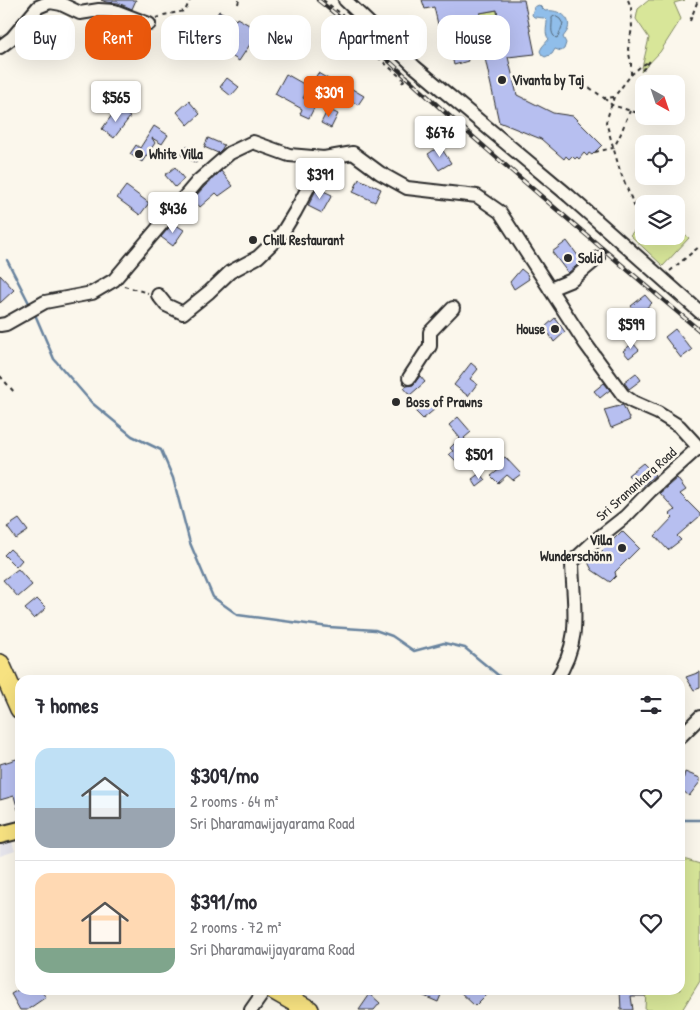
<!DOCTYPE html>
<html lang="en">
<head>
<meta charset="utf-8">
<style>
  :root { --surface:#fff; --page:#f7f7f7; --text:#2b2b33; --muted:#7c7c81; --line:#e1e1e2; --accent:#ea580c }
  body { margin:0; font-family:"Patrick Hand",sans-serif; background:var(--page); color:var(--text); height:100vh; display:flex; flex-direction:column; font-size:19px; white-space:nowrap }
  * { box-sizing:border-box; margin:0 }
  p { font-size:16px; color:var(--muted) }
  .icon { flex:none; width:28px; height:28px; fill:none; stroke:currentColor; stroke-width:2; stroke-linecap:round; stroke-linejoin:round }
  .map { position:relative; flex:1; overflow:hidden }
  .side { position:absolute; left:15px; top:675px; width:670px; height:320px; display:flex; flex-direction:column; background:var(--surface); border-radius:15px; box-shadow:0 5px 20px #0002 }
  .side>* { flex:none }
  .banner { position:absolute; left:15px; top:15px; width:670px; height:45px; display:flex; gap:10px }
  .needle { width:32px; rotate:140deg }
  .controls { position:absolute; left:635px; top:75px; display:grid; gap:10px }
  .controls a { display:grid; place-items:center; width:50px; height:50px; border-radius:10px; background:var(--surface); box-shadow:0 5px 20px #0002; font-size:25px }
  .price { position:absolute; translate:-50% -42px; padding:0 11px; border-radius:5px; background:#fff; color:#222; font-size:16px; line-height:32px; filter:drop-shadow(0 1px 2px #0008) }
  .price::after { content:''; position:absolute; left:50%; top:30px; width:15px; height:11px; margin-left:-8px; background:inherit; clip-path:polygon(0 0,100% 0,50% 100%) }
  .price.selected { background:var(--accent); color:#fff }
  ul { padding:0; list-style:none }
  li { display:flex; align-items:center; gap:15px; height:125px; padding:0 20px }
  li+li { border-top:1px solid var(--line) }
  li span { display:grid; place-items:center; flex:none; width:140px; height:100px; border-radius:15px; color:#555 }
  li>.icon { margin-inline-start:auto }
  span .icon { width:60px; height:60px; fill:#fffc; stroke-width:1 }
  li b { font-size:21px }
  h2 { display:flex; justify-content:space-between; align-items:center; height:60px; padding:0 20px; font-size:21px }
  .chip { padding:0 18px; border-radius:15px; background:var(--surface); box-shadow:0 5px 20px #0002; font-size:18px; line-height:45px }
  .chip.selected { background:var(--accent); color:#fff }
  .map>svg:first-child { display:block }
  .built { fill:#e7e6ed }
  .green { fill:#d8e699; stroke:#828862 }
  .water { fill:#90beea; stroke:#68839e }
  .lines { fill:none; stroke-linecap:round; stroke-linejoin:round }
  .shore { stroke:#536677; stroke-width:1 }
  .stream { stroke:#68839e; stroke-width:2.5 }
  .building { fill:#b7bff0; stroke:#2b2b2b; fill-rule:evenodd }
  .minor-casing { stroke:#2b2b2b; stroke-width:16 }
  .major-casing { stroke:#2b2b2b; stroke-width:20 }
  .highway-casing { stroke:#2b2b2b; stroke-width:22 }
  .path { stroke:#2b2b2b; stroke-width:2; stroke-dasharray:4 4; stroke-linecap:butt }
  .minor { stroke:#fbf7ec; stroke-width:12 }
  .major { stroke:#f7e281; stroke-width:16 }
  .highway { stroke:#f7e281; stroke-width:19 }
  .rail-casing { stroke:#2b2b2b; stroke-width:4.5 }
  .rail { stroke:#fbf7ec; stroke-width:2.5; stroke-dasharray:8; stroke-linecap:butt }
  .poi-dot { fill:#2b2b2b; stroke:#fbf7ec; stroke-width:2 }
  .labels { text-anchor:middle; stroke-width:5; stroke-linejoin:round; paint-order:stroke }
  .poi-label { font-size:14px; font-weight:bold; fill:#2b2b2b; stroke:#fbf7ec; text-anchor:start }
  .street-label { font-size:14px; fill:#2b2b2b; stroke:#fbf7ec }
</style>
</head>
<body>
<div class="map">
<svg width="700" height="1010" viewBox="0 0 700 1010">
  <rect width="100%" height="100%" fill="#fbf7ec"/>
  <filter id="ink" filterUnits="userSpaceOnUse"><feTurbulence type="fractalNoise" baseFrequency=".02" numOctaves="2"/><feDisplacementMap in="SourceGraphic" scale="10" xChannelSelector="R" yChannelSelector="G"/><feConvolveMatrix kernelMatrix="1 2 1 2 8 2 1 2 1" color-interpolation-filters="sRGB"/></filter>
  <g filter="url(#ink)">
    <polygon class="built" points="10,837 15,851 0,856 0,840"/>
    <g class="green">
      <polygon points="649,0 685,0 674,3 681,19 660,52 641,72 649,38 636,19 638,9"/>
      <polygon points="497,10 499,27 483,30 480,13"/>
      <polygon points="644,220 644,236 676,236 676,226 689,238 663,266 630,235"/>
      <polygon points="680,858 700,864 700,981 682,1010 645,1010 646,990 680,990"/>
    </g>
    <path class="water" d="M539,5L545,11C555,9 572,15 568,29C567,32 565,34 563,37L566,43L564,49L561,51L555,49L552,54L545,57L542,55L540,51L542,47L549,39C544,34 547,27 547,21L544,18L534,17L532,15L534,7Z"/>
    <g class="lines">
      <path class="shore" d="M555,16L560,19L563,24L558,37L556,38C549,33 553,25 552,18Z"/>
      <g class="stream">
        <polyline points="7,260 30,305"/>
        <polyline points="34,312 54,359 92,403 132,436 161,450 173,478 190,543 213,597 238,615 329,627 375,630 392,636 414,651 444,643 465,648 504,680"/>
        <polyline points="680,820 700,820"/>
      </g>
    </g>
    <g class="building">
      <polygon points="101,0 136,0 132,9 118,3 106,2"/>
      <path d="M422,0H524L535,54L508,57L517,95L553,113L573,116L602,145L592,155L589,153L587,156L584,153L579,159L577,157L575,159L572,156L569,159L566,156L564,159L541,139L499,122L481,40L463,42L468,61L454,65L449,44L443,46L434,7L425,9ZM497,10L499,27L483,30L480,13Z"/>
      <polygon points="219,11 236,20 237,18 265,34 261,41 255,37 239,61 224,51 236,33 222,25 212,42 204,38"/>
      <polygon points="183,17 200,29 185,48 169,36"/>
      <polygon points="97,27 114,32 109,49 91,43"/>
      <polygon points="318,73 335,83 337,80 364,96 358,105 344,96 341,101 311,85"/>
      <polygon points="286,74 309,87 303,98 316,104 309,118 300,114 302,109 275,94"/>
      <polygon points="227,78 239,87 231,96 220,87"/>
      <polygon points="189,101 200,114 188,125 177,112"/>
      <polygon points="117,108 130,117 114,138 102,129"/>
      <polygon points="328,109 338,114 331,128 321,123"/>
      <polygon points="154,126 168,135 162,144 152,138 155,143 142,162 130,154 136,145 140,148"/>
      <polygon points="208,138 224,145 222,149 218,153 204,147"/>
      <polygon points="186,146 201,154 196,163 181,155"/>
      <polygon points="440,146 451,163 439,170 428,154"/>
      <polygon points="175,167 184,179 175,187 165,175"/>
      <polygon points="221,171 233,186 219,196 216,193 200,207 193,199 204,187"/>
      <polygon points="359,179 381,189 375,202 353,192"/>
      <polygon points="126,186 149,203 140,215 117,198"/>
      <polygon points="317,188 332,195 322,213 308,206"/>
      <polygon points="173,223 184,230 173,246 161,237"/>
      <polygon points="567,241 582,261 568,273 552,252"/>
      <polygon points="521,269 527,274 529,279 514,289 510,282"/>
      <polygon points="0,275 14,290 0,303"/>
      <polygon points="645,295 652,303 638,315 631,306"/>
      <polygon points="555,318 565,332 554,342 545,327"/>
      <polygon points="675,329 692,350 681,358 665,337"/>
      <polygon points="633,343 639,350 629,358 623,351"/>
      <polygon points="471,363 478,369 470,379 477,384 468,396 454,385"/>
      <polygon points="636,373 641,380 629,389 624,382"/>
      <polygon points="420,376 425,382 410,395 404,388 407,386 413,385"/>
      <polygon points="604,383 610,390 600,398 594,391"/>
      <polygon points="428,401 435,409 423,419 416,412"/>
      <polygon points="623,405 630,420 611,428 604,410"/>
      <polygon points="458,417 471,432 464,438 472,446 456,461 449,454 453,451 450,448 460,438 449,425"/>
      <polygon points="505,457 521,474 513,480 507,475 498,483 491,476 501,468 497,462"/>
      <polygon points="643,463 655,475 640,488 628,475"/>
      <polygon points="480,473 486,480 477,487 472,479"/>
      <polygon points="677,478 686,490 680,494 700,514 700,516 677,536 681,540 668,550 655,536 673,517 670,514 675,510 660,493"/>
      <polygon points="19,519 28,531 16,539 7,527"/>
      <polygon points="622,531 639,548 615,572 616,576 610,582 592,570 587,560 594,553 598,555"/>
      <polygon points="10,549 22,560 16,567 4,555"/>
      <polygon points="18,569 32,585 18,597 3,580"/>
      <polygon points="37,599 46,608 34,619 25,609"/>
      <polygon points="700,672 700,688 694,690 686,677"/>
      <polygon points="20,758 20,810 18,810 14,796 0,800 0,764"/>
      <polygon points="685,772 700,778 700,782 689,796 681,789"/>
      <polygon points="18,990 40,990 46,997 27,1010 20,1010 11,994"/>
      <polygon points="410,990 443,990 438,1002"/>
      <polygon points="458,990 491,990 475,1006"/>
      <polygon points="620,990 645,990 645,996 631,996 633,1010 621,1010"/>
      <polygon points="370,994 380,1003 374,1010 359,1010"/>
    </g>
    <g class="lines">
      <g class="minor-casing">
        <g id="minor">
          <polyline points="345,0 415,67 569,196 700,312"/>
          <polyline points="0,47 12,38 38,7 50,2 61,4 80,13 99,10 115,11 149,24"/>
          <polyline points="550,289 572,280 598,258"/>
          <polyline points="158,295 166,305 183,313 209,292 230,272 258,257 281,235 295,212 324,158"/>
          <polyline points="0,325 6,324 45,302 92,293 114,280 198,181 230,153 253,142 289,155 324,158 353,153 380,173 407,188 477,196 500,212 585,343 623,395 633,402 658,413 679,426 700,449"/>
          <polyline points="409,378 430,346 430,332 453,308"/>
          <path d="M556,680C583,639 573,607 572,562L597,539L626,516L650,491L699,447"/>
          <polyline points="680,737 700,717"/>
          <polyline points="251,1010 265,990"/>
        </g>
      </g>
      <g class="major-casing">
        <polyline id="major" points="0,835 20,830"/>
      </g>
      <g class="highway-casing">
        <g id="highway">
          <polyline points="0,664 20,709"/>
          <polyline points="274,990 309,1010"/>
        </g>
      </g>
      <g class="path">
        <polyline points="323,0 348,19 342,26 404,80"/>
        <polyline points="628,0 631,7 632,28 628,49 631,63 631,75 614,97 606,122 620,171 640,220"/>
        <polyline points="238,4 239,0"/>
        <polyline points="156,18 164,15 185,11 190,0"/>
        <polyline points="690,21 698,0"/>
        <polyline points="631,75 641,66 650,61 641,72"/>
        <polyline points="402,83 408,75"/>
        <polyline points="583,83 604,98 614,97"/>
        <polyline points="604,98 612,105 644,115"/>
        <path d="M647,116C660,120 673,128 685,119"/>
        <path d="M595,152L613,148C621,137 624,123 630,111"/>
        <polyline points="670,271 700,246"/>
        <polyline points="124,286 148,293"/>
        <polyline points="0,376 15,393"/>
      </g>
      <use href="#minor" class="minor"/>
      <use href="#major" class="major"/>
      <use href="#highway" class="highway"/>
      <g class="rail-casing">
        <path id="rail" d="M318,0C366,37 409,81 455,121C535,192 618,262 700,331"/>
      </g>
      <use href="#rail" class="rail"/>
    </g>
  </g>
  <g class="poi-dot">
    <circle cx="502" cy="80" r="5"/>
    <circle cx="139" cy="154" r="5"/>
    <circle cx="253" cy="240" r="5"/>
    <circle cx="568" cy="258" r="5"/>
    <circle cx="555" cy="329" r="5"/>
    <circle cx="396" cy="402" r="5"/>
    <circle cx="622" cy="548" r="5"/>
  </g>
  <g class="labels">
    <g class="poi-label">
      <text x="512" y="85">Vivanta by Taj</text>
      <text x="149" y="159">White Villa</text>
      <text x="263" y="245">Chill Restaurant</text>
      <text x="578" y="263">Solid</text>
      <text x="545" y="334" text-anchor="end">House</text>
      <text x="406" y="407">Boss of Prawns</text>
      <text x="612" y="545" text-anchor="end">Villa<tspan x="612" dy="16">Wunderschönn</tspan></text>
    </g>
    <g class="street-label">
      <text transform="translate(636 484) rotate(-42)" y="5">Sri Sranankara Road</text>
    </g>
  </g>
</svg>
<div class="controls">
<a><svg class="needle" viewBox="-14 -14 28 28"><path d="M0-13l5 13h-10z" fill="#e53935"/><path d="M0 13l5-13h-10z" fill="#7c7c81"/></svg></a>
<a><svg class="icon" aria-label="locate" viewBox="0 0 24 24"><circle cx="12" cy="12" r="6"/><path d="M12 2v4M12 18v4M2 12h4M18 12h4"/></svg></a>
<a><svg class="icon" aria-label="layers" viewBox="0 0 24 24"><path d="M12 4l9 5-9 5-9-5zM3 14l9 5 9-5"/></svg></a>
</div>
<b class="price selected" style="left:329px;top:118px">$309</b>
<b class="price" style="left:116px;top:123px">$565</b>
<b class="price" style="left:440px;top:158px">$676</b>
<b class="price" style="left:320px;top:200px">$391</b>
<b class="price" style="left:173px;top:234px">$436</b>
<b class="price" style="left:631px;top:350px">$599</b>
<b class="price" style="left:479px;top:480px">$501</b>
<div class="banner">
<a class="chip">Buy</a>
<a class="chip selected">Rent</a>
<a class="chip">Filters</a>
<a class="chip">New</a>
<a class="chip">Apartment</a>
<a class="chip">House</a>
</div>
<section class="side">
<h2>7 homes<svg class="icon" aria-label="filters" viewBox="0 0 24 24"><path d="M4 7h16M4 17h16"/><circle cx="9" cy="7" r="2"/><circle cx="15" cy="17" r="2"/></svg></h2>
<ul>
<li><span style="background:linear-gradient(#bfe0f5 60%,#9aa5b1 0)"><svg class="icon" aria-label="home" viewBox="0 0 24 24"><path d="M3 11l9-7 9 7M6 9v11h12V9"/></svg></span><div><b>$309/mo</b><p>2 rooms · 64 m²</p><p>Sri Dharamawijayarama Road</p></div><svg class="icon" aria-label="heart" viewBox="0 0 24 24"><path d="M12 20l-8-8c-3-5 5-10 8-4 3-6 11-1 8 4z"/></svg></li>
<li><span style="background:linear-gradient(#ffd9b3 75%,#7fa58c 0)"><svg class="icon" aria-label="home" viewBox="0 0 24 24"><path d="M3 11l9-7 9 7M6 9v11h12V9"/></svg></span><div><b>$391/mo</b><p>2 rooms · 72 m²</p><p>Sri Dharamawijayarama Road</p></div><svg class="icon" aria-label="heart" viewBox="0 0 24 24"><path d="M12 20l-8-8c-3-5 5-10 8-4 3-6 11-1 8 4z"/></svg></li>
</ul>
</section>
</div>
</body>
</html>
